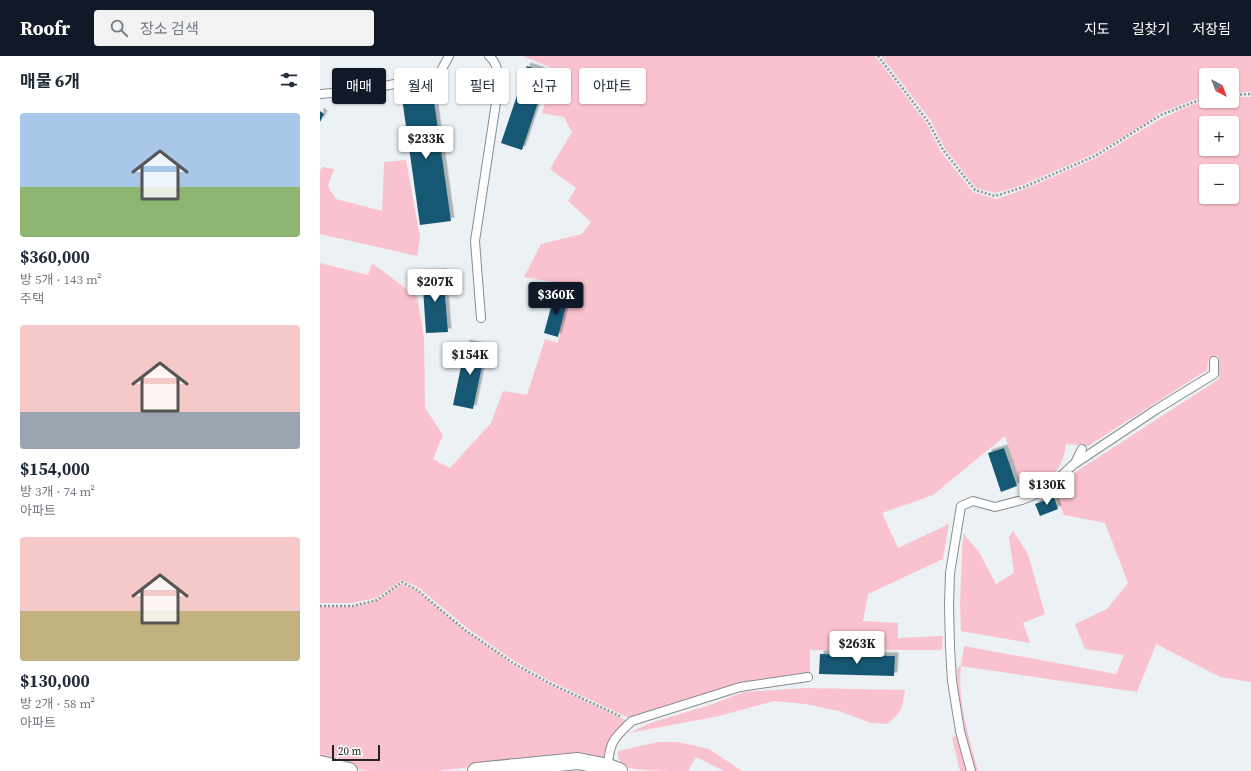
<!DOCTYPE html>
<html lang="ko">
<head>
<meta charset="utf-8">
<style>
  :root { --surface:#fff; --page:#f2f2f3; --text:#1f2937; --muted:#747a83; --accent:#111827 }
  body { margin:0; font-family:"Source Serif 4","Noto Sans KR",serif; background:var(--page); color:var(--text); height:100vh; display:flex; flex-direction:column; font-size:15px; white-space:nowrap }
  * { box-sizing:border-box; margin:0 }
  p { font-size:13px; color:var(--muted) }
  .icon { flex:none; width:22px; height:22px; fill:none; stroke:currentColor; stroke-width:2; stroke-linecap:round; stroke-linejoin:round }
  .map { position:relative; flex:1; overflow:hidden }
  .details { display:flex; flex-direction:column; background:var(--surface); width:320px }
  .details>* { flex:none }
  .hud { position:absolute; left:12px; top:12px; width:380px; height:36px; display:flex; gap:8px }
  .needle { width:26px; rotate:138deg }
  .fabs { position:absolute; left:879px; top:12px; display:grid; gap:8px }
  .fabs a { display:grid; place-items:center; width:40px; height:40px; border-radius:4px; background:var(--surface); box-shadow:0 1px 3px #0004; font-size:20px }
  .scale { position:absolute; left:12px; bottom:10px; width:48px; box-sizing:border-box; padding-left:4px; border:2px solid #222425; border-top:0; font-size:11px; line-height:14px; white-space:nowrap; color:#222425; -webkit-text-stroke:3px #fff; paint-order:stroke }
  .price { position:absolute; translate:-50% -34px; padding:0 9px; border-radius:4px; background:#fff; color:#222; font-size:13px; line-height:26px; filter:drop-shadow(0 1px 2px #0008) }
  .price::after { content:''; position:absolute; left:50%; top:24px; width:12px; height:9px; margin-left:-6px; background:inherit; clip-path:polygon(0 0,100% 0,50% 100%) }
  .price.on { background:var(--accent); color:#fff }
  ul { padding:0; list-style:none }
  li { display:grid; align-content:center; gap:8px; height:212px; padding:0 20px }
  li span { display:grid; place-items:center; height:124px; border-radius:4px; color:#555 }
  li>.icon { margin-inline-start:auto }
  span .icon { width:72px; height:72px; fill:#fffc; stroke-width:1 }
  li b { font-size:17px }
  h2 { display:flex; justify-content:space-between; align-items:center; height:48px; padding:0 20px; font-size:17px }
  .tag { padding:0 14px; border-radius:4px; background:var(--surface); box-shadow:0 1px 3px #0004; font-size:14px; line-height:36px }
  .tag.on { background:var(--accent); color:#fff }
  header { display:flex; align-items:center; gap:24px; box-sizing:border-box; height:56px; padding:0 20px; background:var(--accent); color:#fff }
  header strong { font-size:19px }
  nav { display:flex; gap:22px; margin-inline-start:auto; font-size:14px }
  .search { width:280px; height:36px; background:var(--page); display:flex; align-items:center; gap:10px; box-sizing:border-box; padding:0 14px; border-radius:4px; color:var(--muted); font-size:15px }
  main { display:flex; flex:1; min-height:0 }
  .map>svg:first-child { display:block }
  .green { fill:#fac2ce; fill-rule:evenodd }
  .building { fill:#165873; filter:url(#shadow) }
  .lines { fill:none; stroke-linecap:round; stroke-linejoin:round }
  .service-casing { stroke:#878c8f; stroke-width:10 }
  .minor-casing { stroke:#878c8f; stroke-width:18 }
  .path { stroke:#929698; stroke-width:2.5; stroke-dasharray:2 2; stroke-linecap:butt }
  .service { stroke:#fff; stroke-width:8 }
  .minor { stroke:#fff; stroke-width:16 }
</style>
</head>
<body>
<header>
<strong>Roofr</strong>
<div class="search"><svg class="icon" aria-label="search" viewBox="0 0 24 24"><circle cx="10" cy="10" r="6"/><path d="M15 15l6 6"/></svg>장소 검색</div>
<nav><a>지도</a><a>길찾기</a><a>저장됨</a></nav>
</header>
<main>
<section class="details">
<h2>매물 6개<svg class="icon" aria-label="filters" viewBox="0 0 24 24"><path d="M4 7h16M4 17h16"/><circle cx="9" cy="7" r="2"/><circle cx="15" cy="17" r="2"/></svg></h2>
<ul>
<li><span style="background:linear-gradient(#a9c7e8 60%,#8fb573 0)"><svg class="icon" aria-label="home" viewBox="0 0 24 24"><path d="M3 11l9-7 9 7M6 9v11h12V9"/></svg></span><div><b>$360,000</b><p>방 5개 · 143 m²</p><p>주택</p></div></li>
<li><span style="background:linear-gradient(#f6c9c9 70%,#9aa5b1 0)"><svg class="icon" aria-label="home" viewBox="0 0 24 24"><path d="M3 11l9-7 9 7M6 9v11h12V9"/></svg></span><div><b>$154,000</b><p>방 3개 · 74 m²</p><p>아파트</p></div></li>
<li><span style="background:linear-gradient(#f6c9c9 60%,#c2b280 0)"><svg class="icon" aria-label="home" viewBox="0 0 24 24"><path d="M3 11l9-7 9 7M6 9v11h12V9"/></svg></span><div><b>$130,000</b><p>방 2개 · 58 m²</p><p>아파트</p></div></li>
</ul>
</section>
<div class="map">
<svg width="931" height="715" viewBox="0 0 931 715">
  <defs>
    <filter id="shadow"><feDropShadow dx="3.5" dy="-3.5" stdDeviation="0" flood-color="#0004"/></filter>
  </defs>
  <rect width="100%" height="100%" fill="#ebf1f4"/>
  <g class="green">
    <path d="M203,0H555L607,68L621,96L653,136L676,143L705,133L776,102L842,62L874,48L890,45H912V41H931V626L900,621L836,588L817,636L641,610C637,645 649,681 658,715H655C646,681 637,649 637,613L641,609L644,590L796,618L804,599L765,593L755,568L787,553L808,527L785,467L744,459L733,435L751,419L899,323L898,299L888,305L887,314L768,390L746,388C742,418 729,425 702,433L685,380L613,439L562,457L578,492L629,468L623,503L548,538L543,565L578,567V582L623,580L622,594H490V617L419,627L309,662L232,626L194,605L147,572L99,532L82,524L56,542L32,547H0V207L48,219L52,207L97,241L104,281L105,352L123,379L113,403L130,412L171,367L183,335L207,339L225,283L238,287L249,229L204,221L221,188L262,178L271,166L248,145L256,132L230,113L252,76L244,61L222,57L236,14ZM886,67H912V93H886ZM886,115H912V141H886Z"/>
    <polygon points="561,0 931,0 931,36 912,37 912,19 886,19 886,41 873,44 840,57 826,67 774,98 703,129 675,137 656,132 625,93 611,65"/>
    <polygon points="86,104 100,181 97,200 0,178 0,115 2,111 14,113 8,130 16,143 62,155 64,106"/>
    <polygon points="693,475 708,498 725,558 703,567 710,587 641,575 640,548 643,477 659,496 676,528 694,517 689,481"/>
    <path d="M82,528L97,535L145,575L192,608L230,629L308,665C291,679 286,685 285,707L168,709L116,715H49L0,705V551H33L57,545Z"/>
    <path d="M486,632L585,634C582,653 582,656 567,668L551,667L519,655L485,648L454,645L399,660L309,677L330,667L390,649L424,636Z"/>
    <polygon points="637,679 646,715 640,715 632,682"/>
    <path d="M338,686H358L389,693L422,715H404L376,701L368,715C353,715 317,715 306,711C299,707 298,702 298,695Z"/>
  </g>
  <g class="building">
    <polygon points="207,10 228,17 202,94 181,87"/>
    <polygon points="113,38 131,165 100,169 82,42"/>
    <polygon points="0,55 4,58 0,66"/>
    <polygon points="123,216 128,276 106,277 102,217"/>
    <polygon points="234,240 248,243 238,281 224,277"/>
    <polygon points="146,287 166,291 153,353 133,349"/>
    <polygon points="684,392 697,430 681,436 668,397"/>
    <polygon points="734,441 738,453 720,460 715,448"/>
    <polygon points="500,598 575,600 574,620 499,618"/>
  </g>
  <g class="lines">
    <g class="service-casing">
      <g id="service">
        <polyline points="0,38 37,35 118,20 129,0"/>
        <path d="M161,262L155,185L177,40C178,26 181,10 169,0"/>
        <polyline points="756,407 837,353 894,318 894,305"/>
        <path d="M288,711C289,686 294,682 312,665L420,631L488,621"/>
        <polyline points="651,715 640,675 632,625 630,591 629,549 630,517 641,450 653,445 675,451 702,444 726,434 755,407 762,393"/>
      </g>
    </g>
    <g class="minor-casing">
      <g id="minor">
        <polyline points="0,708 29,715"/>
        <polyline points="156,715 258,705 288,711 299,715"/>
      </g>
    </g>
    <g class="path">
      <polyline points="558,0 609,67 623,94 655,134 675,140 704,131 775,100 841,59 874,46 886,43"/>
      <polyline points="912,39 931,38"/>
      <polyline points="0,550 33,550 57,544 82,526 97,534 145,574 193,607 231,628 300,660"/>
    </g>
    <use href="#service" class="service"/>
    <use href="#minor" class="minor"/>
  </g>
</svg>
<div class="fabs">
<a><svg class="needle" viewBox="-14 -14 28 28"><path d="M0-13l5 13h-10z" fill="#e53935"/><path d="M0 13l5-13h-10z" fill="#747a83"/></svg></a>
<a>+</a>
<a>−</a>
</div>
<div class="scale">20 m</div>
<b class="price" style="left:106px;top:104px">$233K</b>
<b class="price" style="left:115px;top:247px">$207K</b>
<b class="price on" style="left:236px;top:260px">$360K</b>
<b class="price" style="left:150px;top:320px">$154K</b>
<b class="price" style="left:727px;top:450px">$130K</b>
<b class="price" style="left:537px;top:609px">$263K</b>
<div class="hud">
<a class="tag on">매매</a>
<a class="tag">월세</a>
<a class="tag">필터</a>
<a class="tag">신규</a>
<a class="tag">아파트</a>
</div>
</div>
</main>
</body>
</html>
